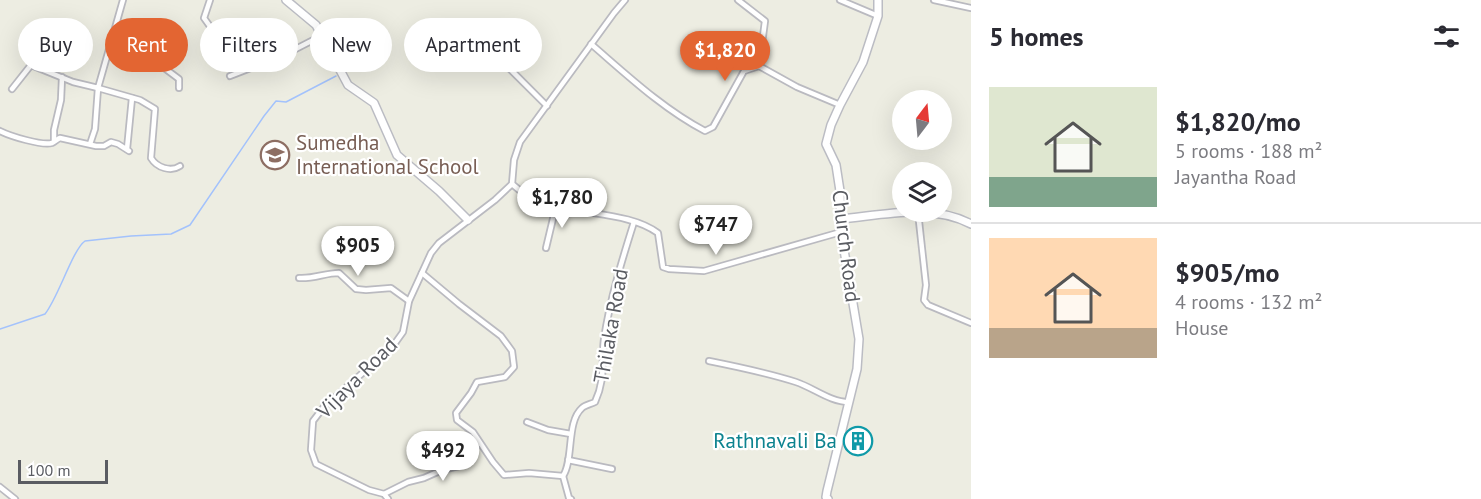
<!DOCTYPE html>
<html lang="en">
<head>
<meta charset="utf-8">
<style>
  :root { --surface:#fff; --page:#f2f2f3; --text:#2b2b33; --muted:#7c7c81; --line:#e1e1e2; --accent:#e36532 }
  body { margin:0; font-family:"PT Sans",sans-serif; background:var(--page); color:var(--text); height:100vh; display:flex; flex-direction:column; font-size:22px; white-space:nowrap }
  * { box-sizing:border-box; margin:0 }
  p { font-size:20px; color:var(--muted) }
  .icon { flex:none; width:33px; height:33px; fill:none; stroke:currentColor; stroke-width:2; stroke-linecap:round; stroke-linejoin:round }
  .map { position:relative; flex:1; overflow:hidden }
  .drawer { display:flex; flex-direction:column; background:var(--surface); width:510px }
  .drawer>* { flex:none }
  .guide { position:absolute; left:18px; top:18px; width:570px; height:54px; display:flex; gap:12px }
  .needle { width:39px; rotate:16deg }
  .tools { position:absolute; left:892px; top:90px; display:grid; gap:12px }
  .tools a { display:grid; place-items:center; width:60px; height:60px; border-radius:50%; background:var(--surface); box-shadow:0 6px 24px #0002; font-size:30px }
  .scale { position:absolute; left:18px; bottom:15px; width:90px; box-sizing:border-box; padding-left:6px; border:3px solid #5a5c62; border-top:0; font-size:16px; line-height:21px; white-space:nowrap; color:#5a5c62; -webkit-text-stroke:4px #fff; paint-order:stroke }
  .price { position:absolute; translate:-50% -51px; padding:0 14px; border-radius:21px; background:#fff; color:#222; font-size:20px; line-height:39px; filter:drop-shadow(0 2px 3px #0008) }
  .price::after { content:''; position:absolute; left:50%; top:36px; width:18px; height:14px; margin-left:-9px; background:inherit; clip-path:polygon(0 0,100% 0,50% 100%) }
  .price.selected { background:var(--accent); color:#fff }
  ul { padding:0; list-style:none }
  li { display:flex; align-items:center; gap:18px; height:150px; padding:0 18px }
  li+li { border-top:2px solid var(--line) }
  li span { display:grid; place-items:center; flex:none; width:168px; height:120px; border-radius:0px; color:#555 }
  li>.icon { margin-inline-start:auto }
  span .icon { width:72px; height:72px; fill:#fffc; stroke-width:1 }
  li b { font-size:26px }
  h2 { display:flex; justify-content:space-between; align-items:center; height:72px; padding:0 18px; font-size:26px }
  .tag { padding:0 21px; border-radius:27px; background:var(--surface); box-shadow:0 6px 24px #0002; font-size:21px; line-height:54px }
  .tag.selected { background:var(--accent); color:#fff }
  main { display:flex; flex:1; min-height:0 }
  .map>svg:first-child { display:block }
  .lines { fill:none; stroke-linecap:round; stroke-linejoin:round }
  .stream { stroke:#a3c2fc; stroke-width:1.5 }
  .street-casing { stroke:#babac0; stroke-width:8 }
  .secondary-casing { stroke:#bbbcc3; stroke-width:10 }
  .street { stroke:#fff; stroke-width:4.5 }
  .secondary { stroke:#fff; stroke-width:7 }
  .labels { text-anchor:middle; stroke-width:4.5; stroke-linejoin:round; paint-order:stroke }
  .education-label { font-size:21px; fill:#785e54; stroke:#fff; text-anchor:start }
  .street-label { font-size:21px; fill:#5a5c62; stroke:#fff }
  .culture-label { font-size:21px; fill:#0d838f; stroke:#fff; text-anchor:end }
</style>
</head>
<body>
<main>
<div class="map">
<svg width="971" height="499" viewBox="0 0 971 499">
  <rect width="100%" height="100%" fill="#edede2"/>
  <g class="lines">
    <path class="stream" d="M0,329L45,314C58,298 73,249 85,241L131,236L171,234L190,225L264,116L276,101L286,102L336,76"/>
    <g class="street-casing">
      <g id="street">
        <polyline points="210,0 204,18 214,32 247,68"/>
        <polyline points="738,0 765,21 759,66"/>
        <polyline points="840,0 878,16"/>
        <polyline points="934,0 971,8"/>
        <polyline points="453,30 474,25 478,27 494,53 547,106"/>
        <polyline points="113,38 141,54 147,55 179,79 179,88"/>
        <path d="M591,44C627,75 663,109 705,131L713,127L744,71L759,66L797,87L840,105"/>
        <polyline points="230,76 284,55 321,36"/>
        <polyline points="12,89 31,65 73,82 98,88 123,0"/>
        <path d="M0,131C10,136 42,146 52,143C55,142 57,139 60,138L96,146H104L111,142L118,144L129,151"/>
        <polyline points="54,141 54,130 61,100 62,77"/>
        <path d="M90,144L95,129L98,88L140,100L155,109L151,158C157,168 171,172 180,166"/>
        <polyline points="127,149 132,98"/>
        <path d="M512,184C551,221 620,205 658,233L663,267L669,269L704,271L841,232"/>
        <polyline points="918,212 926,285 924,300 928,305 971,323"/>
        <polyline points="546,248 556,206"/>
        <path d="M422,273L459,304L501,336L512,351L514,367L505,377L477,382L471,393L456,413L457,420L473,432L493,462L504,475L529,473L563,476C574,459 566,422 582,408C585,405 591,404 595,402C606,378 601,363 604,339C610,299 622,260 634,222"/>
        <path d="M299,278C314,279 325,273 339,273L356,289L366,290L391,288L409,301"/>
        <path d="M709,361C739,367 768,373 796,382C814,388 830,402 849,402"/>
        <polyline points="527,422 548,430 571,434"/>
        <polyline points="568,460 612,469"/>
        <polyline points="563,476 569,498 571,499"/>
        <polyline points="0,487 15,499"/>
        <polyline points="384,494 408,482 424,478 442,470 459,466 479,443"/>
        <polyline points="388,499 384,494 369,490 316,464 311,450 313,421 323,408 393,346 403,332 409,301 431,253 439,243 495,200 512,184 514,160 520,142 614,13 625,0"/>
      </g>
    </g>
    <g class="secondary-casing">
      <g id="secondary">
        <polyline points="286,0 316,25 348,85 374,103 397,155 439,191 468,220"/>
        <path d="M840,219C883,215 931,203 971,224"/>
        <polyline points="828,499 826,497 827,491 857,369 859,339 841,232 840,191 836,165 826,144 831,125 840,105 863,62 878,16 878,0"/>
      </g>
    </g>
    <use href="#street" class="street"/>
    <use href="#secondary" class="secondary"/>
  </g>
  <defs>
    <g id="school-ring" transform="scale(1.5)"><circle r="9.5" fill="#fff" stroke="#8d6e63" stroke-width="1.5"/><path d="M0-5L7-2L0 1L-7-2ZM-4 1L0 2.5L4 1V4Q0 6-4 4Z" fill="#8d6e63"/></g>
    <g id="building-ring" transform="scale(1.5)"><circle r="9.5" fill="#fff" stroke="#0f9aa8" stroke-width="1.5"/><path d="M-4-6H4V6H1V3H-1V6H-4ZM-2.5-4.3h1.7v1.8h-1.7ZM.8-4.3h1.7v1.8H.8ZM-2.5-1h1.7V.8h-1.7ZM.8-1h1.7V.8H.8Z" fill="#0f9aa8"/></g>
  </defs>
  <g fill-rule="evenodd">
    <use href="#school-ring" x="275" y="155"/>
    <use href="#building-ring" x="858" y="441"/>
  </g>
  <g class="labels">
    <g class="education-label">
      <text x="296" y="150">Sumedha<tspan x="296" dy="24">International School</tspan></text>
    </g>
    <g class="street-label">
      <text transform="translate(846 246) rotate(83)" y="7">Church Road</text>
      <text transform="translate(611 326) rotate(-80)" y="7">Thilaka Road</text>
      <text transform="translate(357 378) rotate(-45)" y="7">Vijaya Road</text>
    </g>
    <g class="culture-label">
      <text x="837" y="448">Rathnavali Ba</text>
    </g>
  </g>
</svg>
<div class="tools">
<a><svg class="needle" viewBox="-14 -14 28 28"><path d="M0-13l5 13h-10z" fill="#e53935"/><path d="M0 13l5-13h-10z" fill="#7c7c81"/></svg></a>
<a><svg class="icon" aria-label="layers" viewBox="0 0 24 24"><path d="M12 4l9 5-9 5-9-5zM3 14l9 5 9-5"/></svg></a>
</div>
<div class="scale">100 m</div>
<b class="price selected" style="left:725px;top:82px">$1,820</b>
<b class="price" style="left:562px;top:229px">$1,780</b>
<b class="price" style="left:716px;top:256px">$747</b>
<b class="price" style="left:358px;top:277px">$905</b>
<b class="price" style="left:443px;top:482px">$492</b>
<div class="guide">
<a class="tag">Buy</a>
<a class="tag selected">Rent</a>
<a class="tag">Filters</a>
<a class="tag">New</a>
<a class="tag">Apartment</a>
</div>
</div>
<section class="drawer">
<h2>5 homes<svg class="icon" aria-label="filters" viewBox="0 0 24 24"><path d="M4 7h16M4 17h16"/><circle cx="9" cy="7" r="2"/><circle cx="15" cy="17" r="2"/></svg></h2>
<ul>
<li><span style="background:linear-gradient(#dfe7d0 75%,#7fa58c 0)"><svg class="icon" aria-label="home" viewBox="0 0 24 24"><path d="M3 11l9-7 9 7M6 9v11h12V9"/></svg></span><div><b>$1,820/mo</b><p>5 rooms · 188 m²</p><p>Jayantha Road</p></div></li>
<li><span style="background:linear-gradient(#ffd9b3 75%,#b9a48a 0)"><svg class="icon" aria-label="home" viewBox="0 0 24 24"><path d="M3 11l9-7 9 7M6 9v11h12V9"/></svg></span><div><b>$905/mo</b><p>4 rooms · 132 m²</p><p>House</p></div></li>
</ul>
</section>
</main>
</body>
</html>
